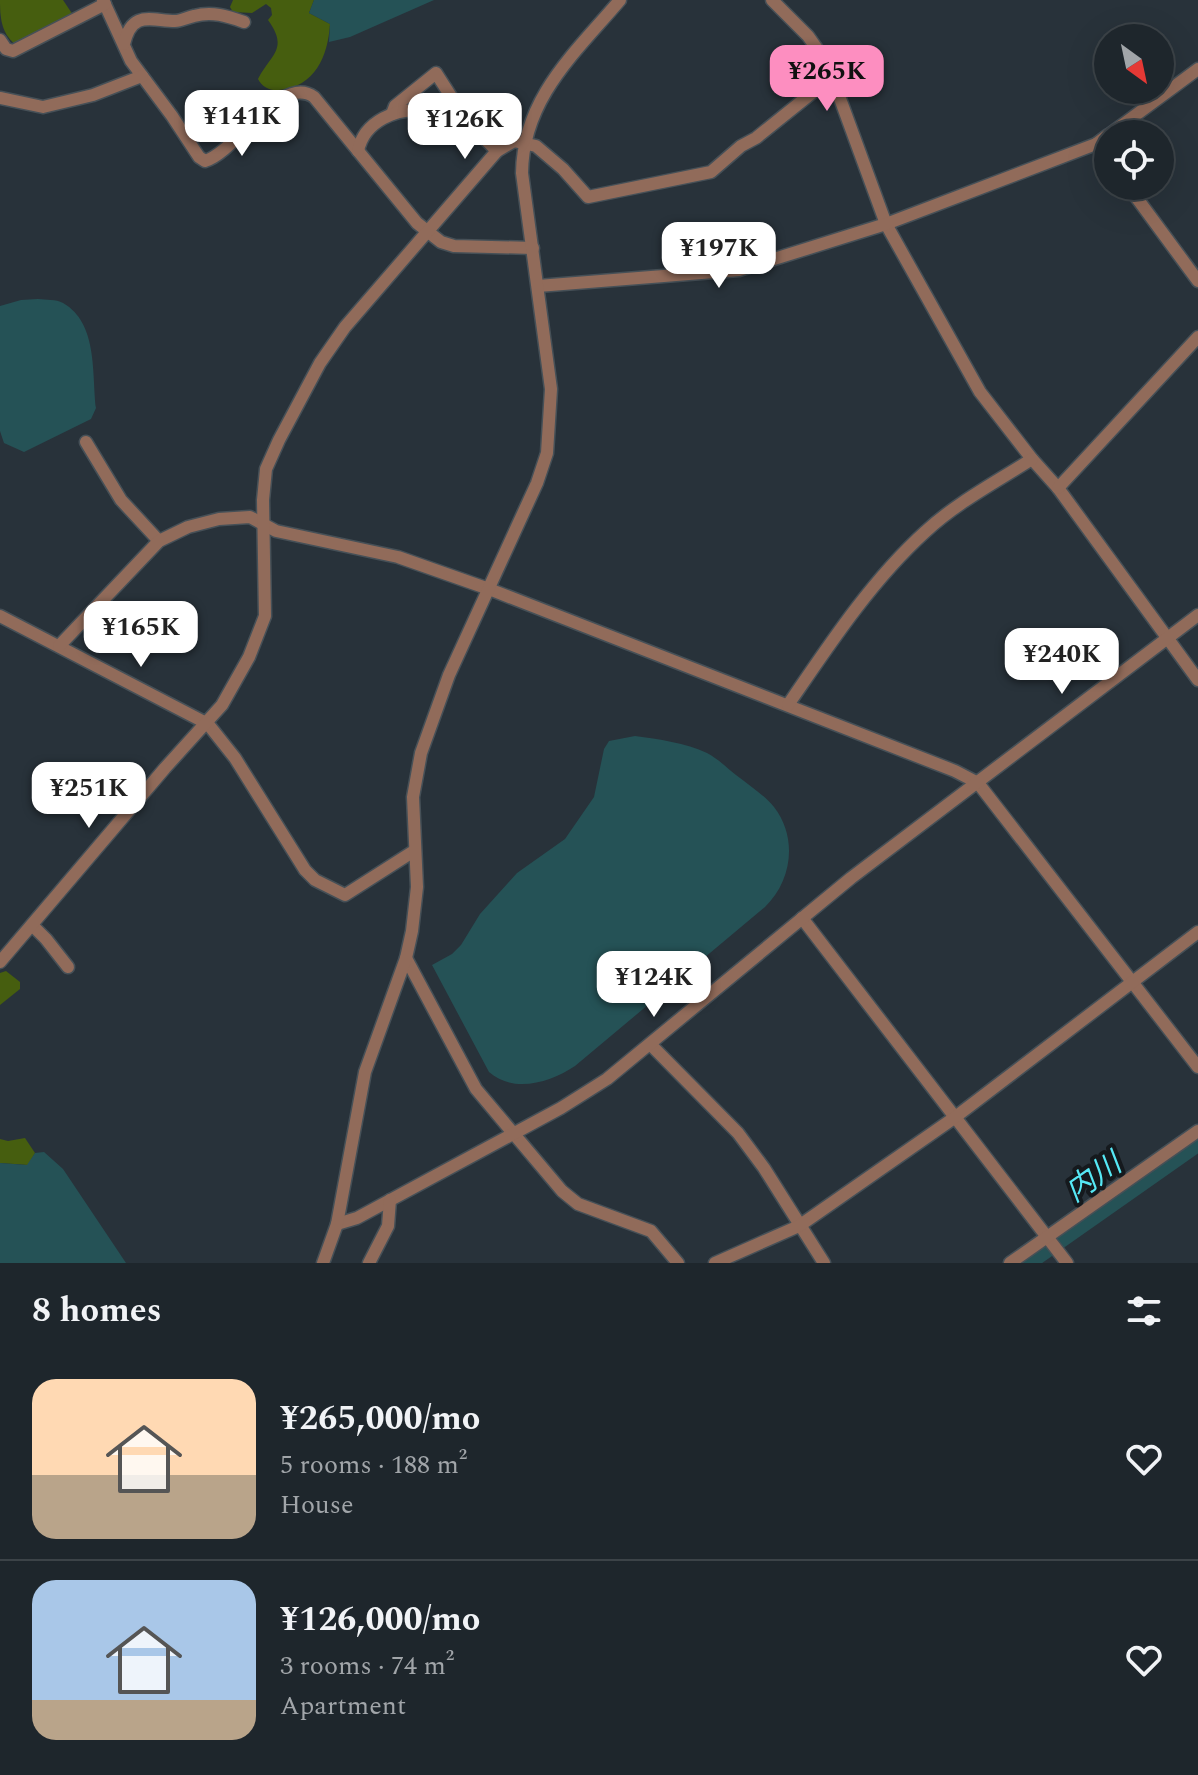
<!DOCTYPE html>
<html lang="en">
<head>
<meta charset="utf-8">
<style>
  :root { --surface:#1e262c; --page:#262e34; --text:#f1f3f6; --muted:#a1a5a9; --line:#3c4348; --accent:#fd8ec0 }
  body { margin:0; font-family:Spectral,"Noto Sans JP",serif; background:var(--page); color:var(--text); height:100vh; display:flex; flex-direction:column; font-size:30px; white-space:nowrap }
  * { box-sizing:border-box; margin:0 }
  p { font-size:26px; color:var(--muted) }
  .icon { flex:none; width:44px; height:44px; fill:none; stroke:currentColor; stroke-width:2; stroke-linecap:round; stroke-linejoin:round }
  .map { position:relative; height:1263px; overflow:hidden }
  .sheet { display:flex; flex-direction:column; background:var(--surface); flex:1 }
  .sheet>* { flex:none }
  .needle { width:52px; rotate:147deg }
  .controls { position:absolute; left:1094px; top:24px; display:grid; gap:16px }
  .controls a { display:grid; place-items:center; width:80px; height:80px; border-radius:50%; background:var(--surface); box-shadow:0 8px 32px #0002,0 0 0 2px var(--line); font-size:40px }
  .price { position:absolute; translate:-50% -68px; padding:0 18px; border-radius:16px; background:#fff; color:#222; font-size:26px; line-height:52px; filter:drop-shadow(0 2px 4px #0008) }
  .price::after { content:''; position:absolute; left:50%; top:48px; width:24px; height:18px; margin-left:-12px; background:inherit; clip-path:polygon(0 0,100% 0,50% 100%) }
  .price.on { background:var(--accent); color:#111 }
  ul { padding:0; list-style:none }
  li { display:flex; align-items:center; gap:24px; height:200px; padding:0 32px }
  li+li { border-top:2px solid var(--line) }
  li span { display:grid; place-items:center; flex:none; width:224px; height:160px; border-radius:24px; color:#555 }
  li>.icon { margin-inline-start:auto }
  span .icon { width:96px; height:96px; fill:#fffc; stroke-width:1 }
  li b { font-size:34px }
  h2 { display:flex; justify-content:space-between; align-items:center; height:96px; padding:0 32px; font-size:34px }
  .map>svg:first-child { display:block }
  .green { fill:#465e0f }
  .water { fill:#255256 }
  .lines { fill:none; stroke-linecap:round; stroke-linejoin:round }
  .river { stroke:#255256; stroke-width:22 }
  .minor-casing { stroke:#465057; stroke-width:15 }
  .minor { stroke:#916b5a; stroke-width:12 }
  .labels { text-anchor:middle; stroke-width:8; stroke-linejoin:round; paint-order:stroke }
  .water-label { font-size:30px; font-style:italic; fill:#56e8f5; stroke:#15191d }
</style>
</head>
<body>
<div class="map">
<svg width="1198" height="1263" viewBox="0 0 1198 1263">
  <rect width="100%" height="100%" fill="#28323a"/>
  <g class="green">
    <path d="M0,0H63L73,15L15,44C1,33 0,17 0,0Z"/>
    <path d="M233,0H314L309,13L330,24C328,56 315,87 279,90C270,91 262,87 258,79C271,54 289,49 268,20L272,15L271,8L266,4L252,13L233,12L230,7Z"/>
    <polygon points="6,971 20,982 20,989 0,1005 0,973"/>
    <polygon points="25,1138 35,1153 28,1165 0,1163 0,1139 8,1141"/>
  </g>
  <g class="water">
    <polygon points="314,0 434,0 350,37 329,42 330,24 309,13"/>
    <path d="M38,299C46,300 56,299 63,303C98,323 92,373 96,408L91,419L24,452L4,443L0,431V306L21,300Z"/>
    <path d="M635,736C658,739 686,743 707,753C717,758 727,768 736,775C749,785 764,795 774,807C798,838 792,881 765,907L575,1066C551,1082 514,1094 489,1072L432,965L452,954L461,945L480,914L517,873L565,839L594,797L604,749L609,741Z"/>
    <polygon points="44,1152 63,1169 126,1263 0,1263 0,1163 27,1165 35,1153"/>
  </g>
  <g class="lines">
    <polyline class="river" points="1023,1263 1198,1140"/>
    <g class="minor-casing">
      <g id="minor">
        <path d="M103,0L131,61L172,116L199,157L205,161C236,152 281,73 314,97L417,223L441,242L454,246L533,248"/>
        <polyline points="772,0 808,36 827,63 886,224 980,392 1032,459 1058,488 1198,680"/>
        <polyline points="0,40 6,49 13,51 105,4"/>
        <path d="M124,44C132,9 152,21 175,21C181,21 188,17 194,16C212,11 227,16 244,22"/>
        <polyline points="1,98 43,107 93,95 142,76"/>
        <polyline points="392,114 395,106 436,73 466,120 497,151"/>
        <polyline points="1110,134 1198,69"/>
        <polyline points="1096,144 1108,160"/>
        <path d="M358,151C364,121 397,107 425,111"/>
        <polyline points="1128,186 1198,281"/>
        <polyline points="538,286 739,270 886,224 1096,144 1108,135"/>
        <polyline points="86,442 121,500 159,541"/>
        <polyline points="1058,488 1198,337"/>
        <polyline points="0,616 208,724 235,758 305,870 315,880 345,895 414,851"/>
        <polyline points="59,646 159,541 188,527 219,519 250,517 276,531 398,557 489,589 955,771 978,783 1198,1067"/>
        <path d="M788,705C829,645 871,581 925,532C956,503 996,482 1032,459"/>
        <polyline points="802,918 1067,1263"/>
        <polyline points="32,925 46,939 68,967"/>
        <polyline points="406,958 476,1089 562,1191 578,1204 651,1231 678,1263"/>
        <polyline points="0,962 165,768 222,705 249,657 265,616 263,500 266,469 279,440 320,363 345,327 497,151 514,141 536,146 563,169 588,197 711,172 741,146 756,138 833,76"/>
        <polyline points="651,1045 738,1133 764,1168 824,1263"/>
        <polyline points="337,1224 357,1218 561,1108 607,1079 851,878 1198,615"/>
        <path d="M323,1263L337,1224L365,1072L406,958L412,931L417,887L413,797L421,753L449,675L537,483L547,453L551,389L522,173C523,98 575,53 620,0"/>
        <polyline points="369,1263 388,1226 390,1200"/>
        <polyline points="715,1263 799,1226 954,1118 1198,932"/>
        <polyline points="1010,1263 1198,1131"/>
      </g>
    </g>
    <use href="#minor" class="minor"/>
  </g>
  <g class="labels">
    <g class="water-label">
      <text transform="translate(1093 1177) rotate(-35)" y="10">内川</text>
    </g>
  </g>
</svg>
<div class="controls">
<a><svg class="needle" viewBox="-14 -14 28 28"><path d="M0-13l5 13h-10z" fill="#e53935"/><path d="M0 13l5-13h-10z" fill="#a1a5a9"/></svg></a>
<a><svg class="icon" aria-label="locate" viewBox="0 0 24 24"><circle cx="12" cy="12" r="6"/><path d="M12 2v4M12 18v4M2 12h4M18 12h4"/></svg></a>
</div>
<b class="price on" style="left:827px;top:113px">¥265K</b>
<b class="price" style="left:242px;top:158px">¥141K</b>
<b class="price" style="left:465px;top:161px">¥126K</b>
<b class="price" style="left:719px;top:290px">¥197K</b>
<b class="price" style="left:141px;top:669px">¥165K</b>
<b class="price" style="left:1062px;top:696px">¥240K</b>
<b class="price" style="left:89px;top:830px">¥251K</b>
<b class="price" style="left:654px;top:1019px">¥124K</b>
</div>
<section class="sheet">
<h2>8 homes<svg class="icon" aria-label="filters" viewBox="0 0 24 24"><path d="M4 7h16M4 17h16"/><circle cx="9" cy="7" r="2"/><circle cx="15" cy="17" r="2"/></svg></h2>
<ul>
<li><span style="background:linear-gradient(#ffd9b3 60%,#b9a48a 0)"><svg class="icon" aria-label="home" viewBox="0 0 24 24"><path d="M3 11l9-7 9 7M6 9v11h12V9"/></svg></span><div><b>¥265,000/mo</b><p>5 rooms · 188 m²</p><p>House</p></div><svg class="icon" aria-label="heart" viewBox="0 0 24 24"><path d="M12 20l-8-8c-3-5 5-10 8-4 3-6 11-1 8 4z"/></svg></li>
<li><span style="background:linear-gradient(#a9c7e8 75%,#b9a48a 0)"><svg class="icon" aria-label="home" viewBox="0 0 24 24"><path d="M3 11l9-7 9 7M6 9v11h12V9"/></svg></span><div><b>¥126,000/mo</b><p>3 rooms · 74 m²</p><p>Apartment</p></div><svg class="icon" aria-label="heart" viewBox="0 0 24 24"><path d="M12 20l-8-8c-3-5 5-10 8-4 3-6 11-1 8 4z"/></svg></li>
</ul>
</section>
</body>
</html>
